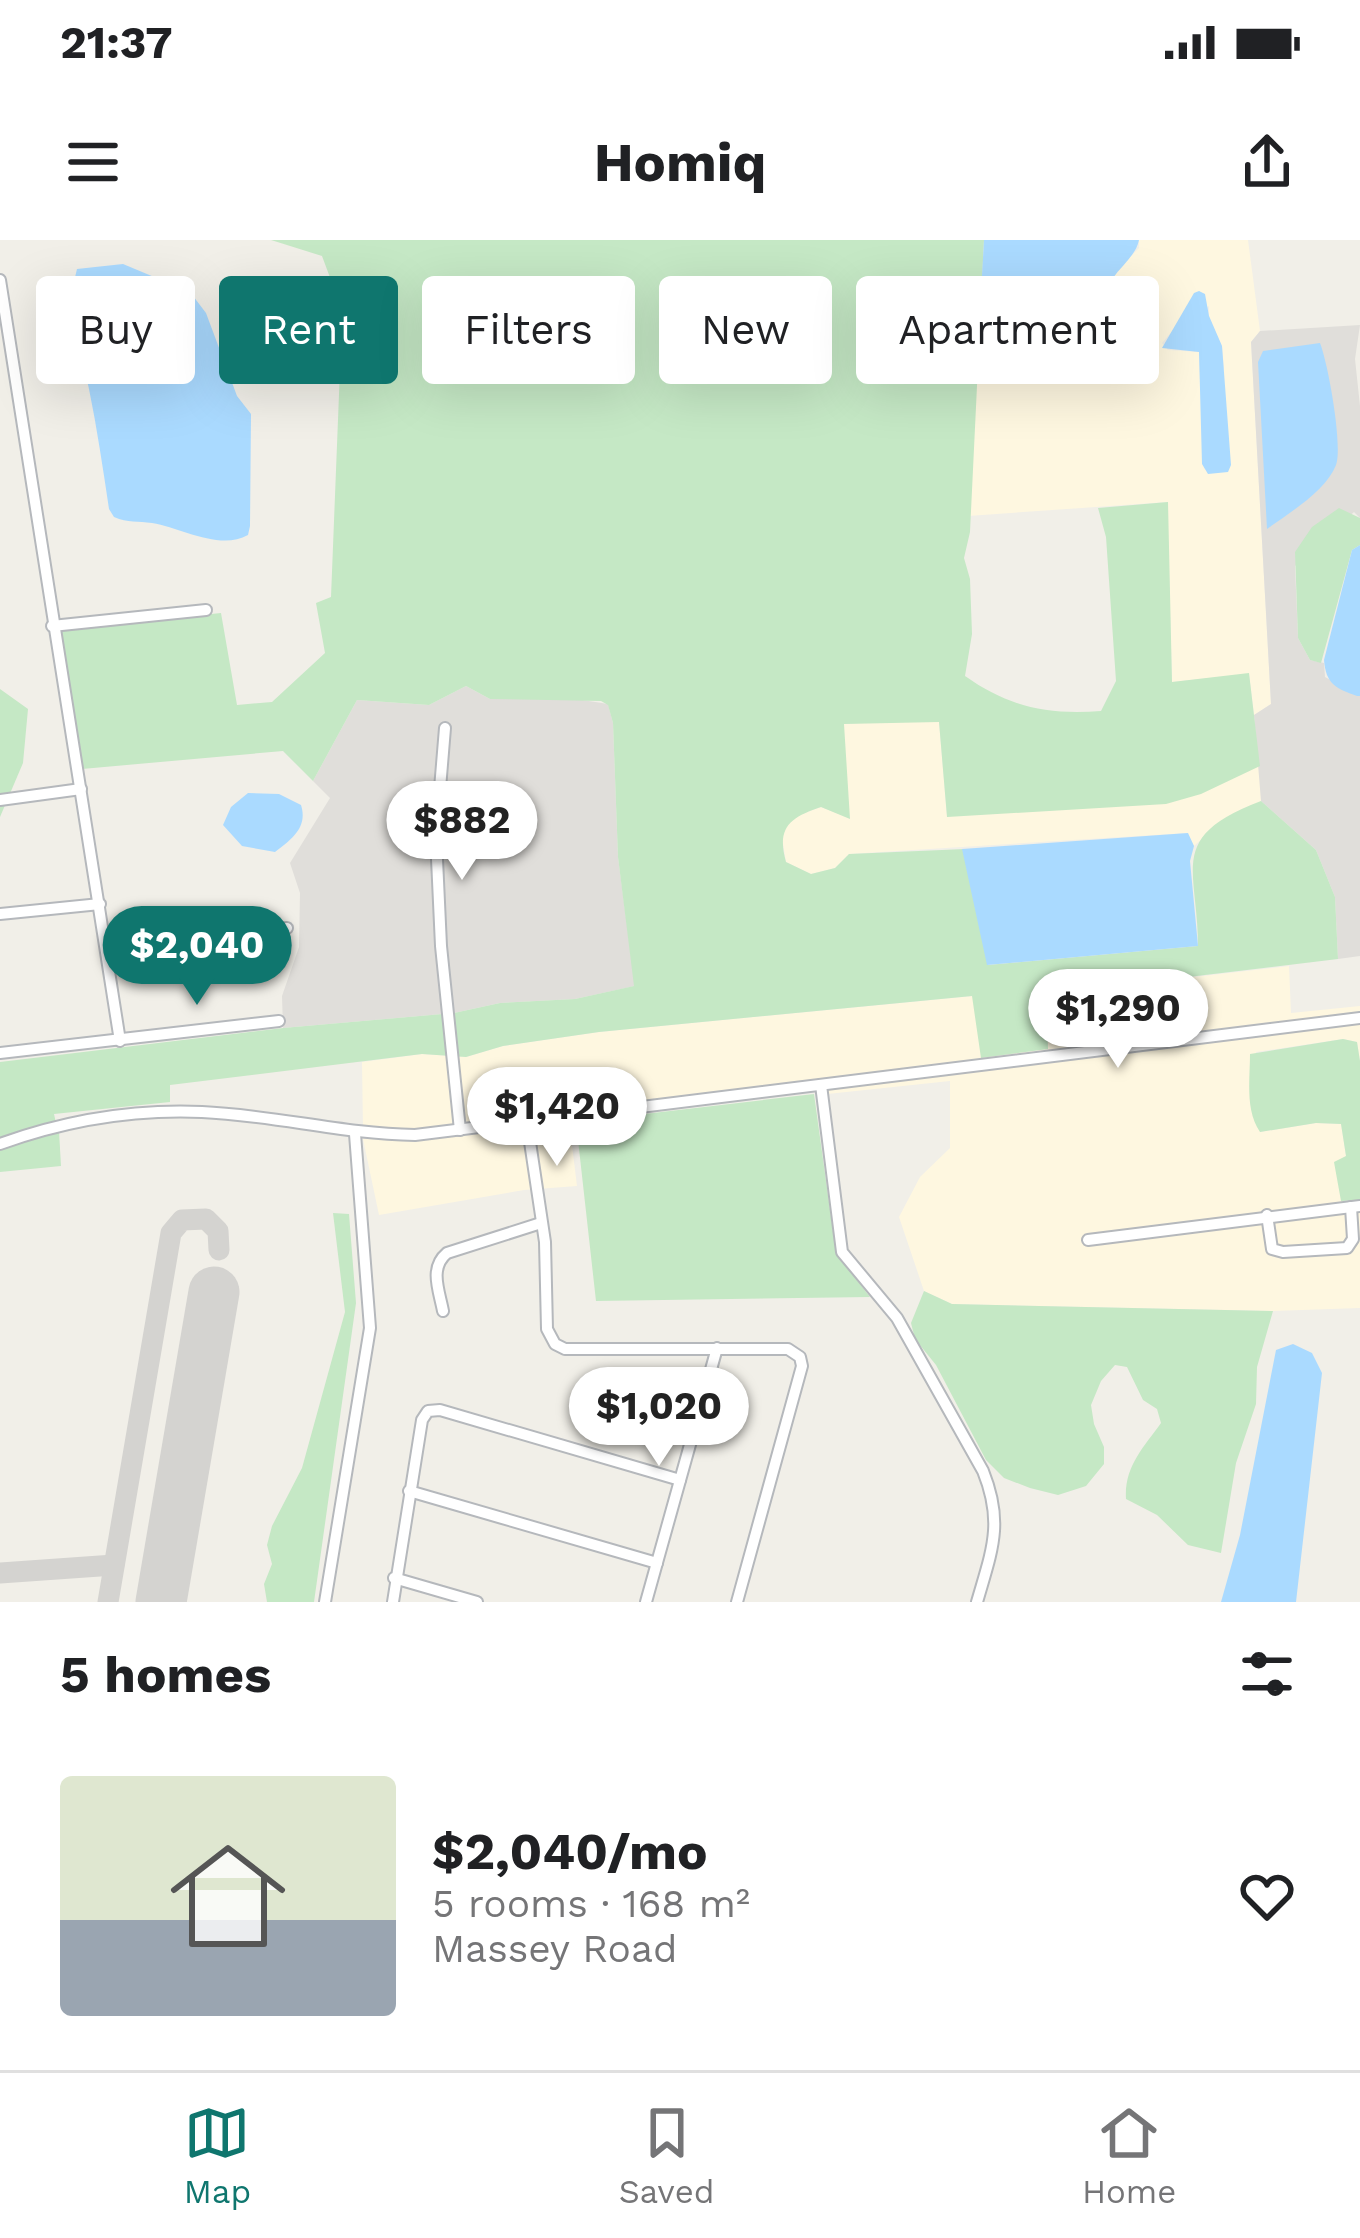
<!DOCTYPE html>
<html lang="en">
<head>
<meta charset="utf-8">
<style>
  :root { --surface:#fff; --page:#f6f6f6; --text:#202124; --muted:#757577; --line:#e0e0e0; --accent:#0f766e }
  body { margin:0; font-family:"Work Sans",sans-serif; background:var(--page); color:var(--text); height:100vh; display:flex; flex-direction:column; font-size:45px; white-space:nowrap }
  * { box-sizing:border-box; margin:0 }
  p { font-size:39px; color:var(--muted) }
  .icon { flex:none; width:66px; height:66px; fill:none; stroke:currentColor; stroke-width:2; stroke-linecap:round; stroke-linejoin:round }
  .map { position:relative; height:1362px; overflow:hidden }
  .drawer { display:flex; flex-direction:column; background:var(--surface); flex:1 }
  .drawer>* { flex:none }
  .guide { position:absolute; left:36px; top:36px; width:1290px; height:108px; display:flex; gap:24px }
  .price { position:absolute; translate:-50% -102px; padding:0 27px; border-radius:42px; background:#fff; color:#222; font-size:39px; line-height:78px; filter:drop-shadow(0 3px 6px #0008) }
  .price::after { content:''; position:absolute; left:50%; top:72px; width:36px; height:27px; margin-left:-18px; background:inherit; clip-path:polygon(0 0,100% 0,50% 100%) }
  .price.on { background:var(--accent); color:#fff }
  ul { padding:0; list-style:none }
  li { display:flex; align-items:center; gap:36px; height:300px; padding:0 60px }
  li+li { border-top:3px solid var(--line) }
  li span { display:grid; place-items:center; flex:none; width:336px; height:240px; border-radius:12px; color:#555 }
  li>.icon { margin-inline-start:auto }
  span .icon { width:144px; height:144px; fill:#fffc; stroke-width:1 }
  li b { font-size:51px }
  h2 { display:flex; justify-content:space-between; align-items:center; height:144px; padding:0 60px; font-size:51px }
  .tag { padding:0 42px; border-radius:12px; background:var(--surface); box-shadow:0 12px 48px #0002; font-size:42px; line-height:108px }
  .tag.on { background:var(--accent); color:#fff }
  .status { display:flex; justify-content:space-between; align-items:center; height:84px; padding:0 60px; background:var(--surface); direction:ltr }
  .status svg { height:33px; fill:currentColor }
  header { display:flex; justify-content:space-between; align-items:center; height:156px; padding:0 60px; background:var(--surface); font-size:54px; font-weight:700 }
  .tab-bar { display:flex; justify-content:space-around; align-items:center; height:168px; border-top:3px solid var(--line); background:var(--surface); font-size:33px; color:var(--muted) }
  .tab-bar a { display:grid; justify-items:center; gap:6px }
  .tab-bar .on { color:var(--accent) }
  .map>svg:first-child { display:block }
  .commercial { fill:#fef7e0; fill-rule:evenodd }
  .industrial { fill:#e0deda }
  .green { fill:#c5e8c5 }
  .water { fill:#aadaff }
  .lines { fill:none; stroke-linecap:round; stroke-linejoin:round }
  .taxiway { stroke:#d4d3d0; stroke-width:21 }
  .runway { stroke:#d4d3d0; stroke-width:51 }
  .minor-casing { stroke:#b5b8bc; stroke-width:14 }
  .minor { stroke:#fff; stroke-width:10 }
</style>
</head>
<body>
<div class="status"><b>21:37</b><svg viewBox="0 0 49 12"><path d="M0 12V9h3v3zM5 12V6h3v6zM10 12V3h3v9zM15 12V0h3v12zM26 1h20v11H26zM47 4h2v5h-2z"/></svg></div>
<header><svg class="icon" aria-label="menu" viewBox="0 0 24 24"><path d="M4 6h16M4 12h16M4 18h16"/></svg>Homiq<svg class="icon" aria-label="share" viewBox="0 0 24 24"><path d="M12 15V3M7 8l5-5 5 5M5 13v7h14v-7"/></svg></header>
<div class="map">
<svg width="1360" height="1362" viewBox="0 0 1360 1362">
  <rect width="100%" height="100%" fill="#f1efe8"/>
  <g class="commercial">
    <path d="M1139,0H1248L1260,91L1251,102L1271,464L1254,475L1249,434L1172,442L1167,262L968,276L978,106L1001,111L1121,26L1139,8ZM1209,66V76L1222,106L1224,128L1204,230L1199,112L1168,110L1162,103L1173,90Z"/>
    <polygon points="925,479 939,482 947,576 1243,532 1260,526 1261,561 1217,585 1194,606 1187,593 849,614 835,628 811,634 786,622 782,598 785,584 791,578 821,567 849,578 843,484"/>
    <polygon points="1289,726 1291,773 1360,766 1360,773 415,891 363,890 362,822 422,814 466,817 503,806 599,792 973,756 982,818 1048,809 1046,754"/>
    <polygon points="1360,782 1360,821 1357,802 1343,799 1256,812 1260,892 1316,883 1341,884 1346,916 1341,961 1360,960 1360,1068 1273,1071 952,1064 924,1051 899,977 920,937 950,908 950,841 818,855 815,850"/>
    <polygon points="573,881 570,889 577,946 524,950 379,975 363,899 415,900"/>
  </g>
  <g class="industrial">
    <polygon points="1360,85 1355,119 1360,166 1360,278 1354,272 1295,326 1298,398 1310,420 1324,423 1325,437 1360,456 1360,716 1338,719 1335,657 1316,610 1261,561 1254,475 1271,464 1251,102 1260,91"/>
    <polygon points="466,446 490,459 576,459 608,464 613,483 618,617 635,746 575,759 500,763 454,773 283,788 282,756 299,707 300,653 290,623 330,558 313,541 357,460 429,465"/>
  </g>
  <g class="green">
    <path d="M271,0H984L970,292L964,318L970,339L972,394L965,436C1009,467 1047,475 1101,471L1116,441L1106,297L1098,268L1168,262L1172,442L1249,433L1260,526L1201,554L1166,564L947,577L939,482L844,484L850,579L821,567C791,577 776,587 786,622L811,634L835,628L849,614L965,609L988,725L1198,706C1198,628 1166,597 1261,561L1316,610L1335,657L1338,719L1046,754L1048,809L981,818L972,756L599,792L503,806L466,817L422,814L170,845V862L54,874L56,883L0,900V822L283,788L454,773L500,763L575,759L634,746L618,617L613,483L608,465L601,461L490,459L466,446L429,465L357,460L313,541L283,511L82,529L57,390L221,373L237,465L272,462L325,413L316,363L331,357L343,53L335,51L322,16Z"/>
    <polygon points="1339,268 1360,278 1360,305 1352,310 1321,423 1310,420 1298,398 1295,312 1312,287"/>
    <polygon points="0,449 28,469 23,523 0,577"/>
    <path d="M1343,799L1357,802L1360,821V960L1341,961L1334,922L1346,916L1341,884L1316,883L1260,892C1245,870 1250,840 1250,814Z"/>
    <polygon points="814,854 836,1013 870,1057 596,1061 576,882"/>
    <polygon points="59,891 61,926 0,932 0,909"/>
    <polygon points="333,973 349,974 356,1063 314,1362 267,1362 264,1344 272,1324 267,1305 272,1286 302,1228 345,1072"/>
    <path d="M924,1051L952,1064L1273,1071L1257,1127L1256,1164L1236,1223L1221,1313L1188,1305L1157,1275L1126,1259C1124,1227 1143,1208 1161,1183L1157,1169L1143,1160L1127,1127L1115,1125L1101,1141L1091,1165L1094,1184L1104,1207V1224L1086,1246L1058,1255L1030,1248L1004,1238L986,1220L936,1125L915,1099L911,1083Z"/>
  </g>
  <g class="water">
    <path d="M984,0H1139C1136,15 1122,25 1113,38C1099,57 1087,84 1070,101C1051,119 1002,111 978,106Z"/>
    <path d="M123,24L190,52L206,73L237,156L251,174L250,286L248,295C220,311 182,288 152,283C138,281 128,283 114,277L109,269C103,229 97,188 89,149C80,106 65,73 77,29Z"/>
    <polygon points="1199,51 1205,54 1209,76 1222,106 1231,225 1228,232 1208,234 1202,224 1199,112 1162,108 1194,53"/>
    <path d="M1320,103C1328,123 1343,206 1336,225C1326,251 1289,273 1267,289L1258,122L1263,111Z"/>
    <path d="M1360,305V456H1357C1335,448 1326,444 1324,420L1352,310Z"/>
    <path d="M248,553L279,554L301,565C308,587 292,599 275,612L242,606L223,585L231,567Z"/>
    <polygon points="1188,593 1194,606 1190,621 1198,706 987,725 962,609"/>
    <polygon points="1293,1104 1312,1113 1322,1133 1296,1362 1221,1362 1240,1295 1276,1110"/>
  </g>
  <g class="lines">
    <g class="taxiway">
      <polyline points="0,1333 114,1325"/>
      <polyline points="108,1362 171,993 182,980 206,979 218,991 219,1010"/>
    </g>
    <polyline class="runway" points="161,1362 214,1052"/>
    <g class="minor-casing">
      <g id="minor">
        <polyline points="0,40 120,801"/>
        <polyline points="52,386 206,370"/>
        <polyline points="445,488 436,597 441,706 460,890"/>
        <polyline points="0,560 81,549"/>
        <polyline points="0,674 100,664"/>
        <polyline points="107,706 287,688"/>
        <polyline points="0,813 279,781"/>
        <path d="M821,845L842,1012L897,1078L983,1231C1004,1283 992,1310 977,1362"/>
        <polyline points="527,882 545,1002 547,1089 555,1104 565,1109 788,1109 800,1117 802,1126 737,1362"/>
        <path d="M0,904C64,881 133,869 202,872C274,875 342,894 415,895L1360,778"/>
        <polyline points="1267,975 1272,1009 1283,1012 1347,1008 1353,999 1351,967"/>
        <polyline points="1088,1000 1360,966"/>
        <path d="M443,1071C439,1050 429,1028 447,1013L541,983"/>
        <polyline points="409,1251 657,1323"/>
        <polyline points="394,1338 477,1362"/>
        <polyline points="325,1362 370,1088 355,894"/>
        <polyline points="393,1362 422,1180 428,1171 440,1170 680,1240"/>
        <polyline points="646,1362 717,1108"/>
      </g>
    </g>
    <use href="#minor" class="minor"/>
  </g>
</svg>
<b class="price" style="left:462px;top:643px">$882</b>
<b class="price on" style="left:197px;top:768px">$2,040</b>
<b class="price" style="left:1118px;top:831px">$1,290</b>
<b class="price" style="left:557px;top:929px">$1,420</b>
<b class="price" style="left:659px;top:1229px">$1,020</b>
<div class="guide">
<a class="tag">Buy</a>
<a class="tag on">Rent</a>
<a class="tag">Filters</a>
<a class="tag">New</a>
<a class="tag">Apartment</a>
</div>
</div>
<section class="drawer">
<h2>5 homes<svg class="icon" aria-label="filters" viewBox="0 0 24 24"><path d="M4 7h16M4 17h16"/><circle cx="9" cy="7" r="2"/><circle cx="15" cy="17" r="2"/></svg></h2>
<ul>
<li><span style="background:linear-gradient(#dfe7d0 60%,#9aa5b1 0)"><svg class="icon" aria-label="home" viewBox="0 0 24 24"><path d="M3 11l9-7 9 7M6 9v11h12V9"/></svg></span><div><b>$2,040/mo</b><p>5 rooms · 168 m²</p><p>Massey Road</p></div><svg class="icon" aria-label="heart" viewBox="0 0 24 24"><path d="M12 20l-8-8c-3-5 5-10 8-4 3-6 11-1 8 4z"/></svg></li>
</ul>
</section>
<nav class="tab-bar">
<a class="on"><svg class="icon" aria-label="map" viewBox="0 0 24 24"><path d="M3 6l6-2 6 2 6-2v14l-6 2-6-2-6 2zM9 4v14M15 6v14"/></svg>Map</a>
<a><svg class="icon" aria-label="saved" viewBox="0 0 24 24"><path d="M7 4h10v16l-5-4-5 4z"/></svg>Saved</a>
<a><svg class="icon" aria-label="home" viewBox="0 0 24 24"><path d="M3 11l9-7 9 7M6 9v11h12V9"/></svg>Home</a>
</nav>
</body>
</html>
